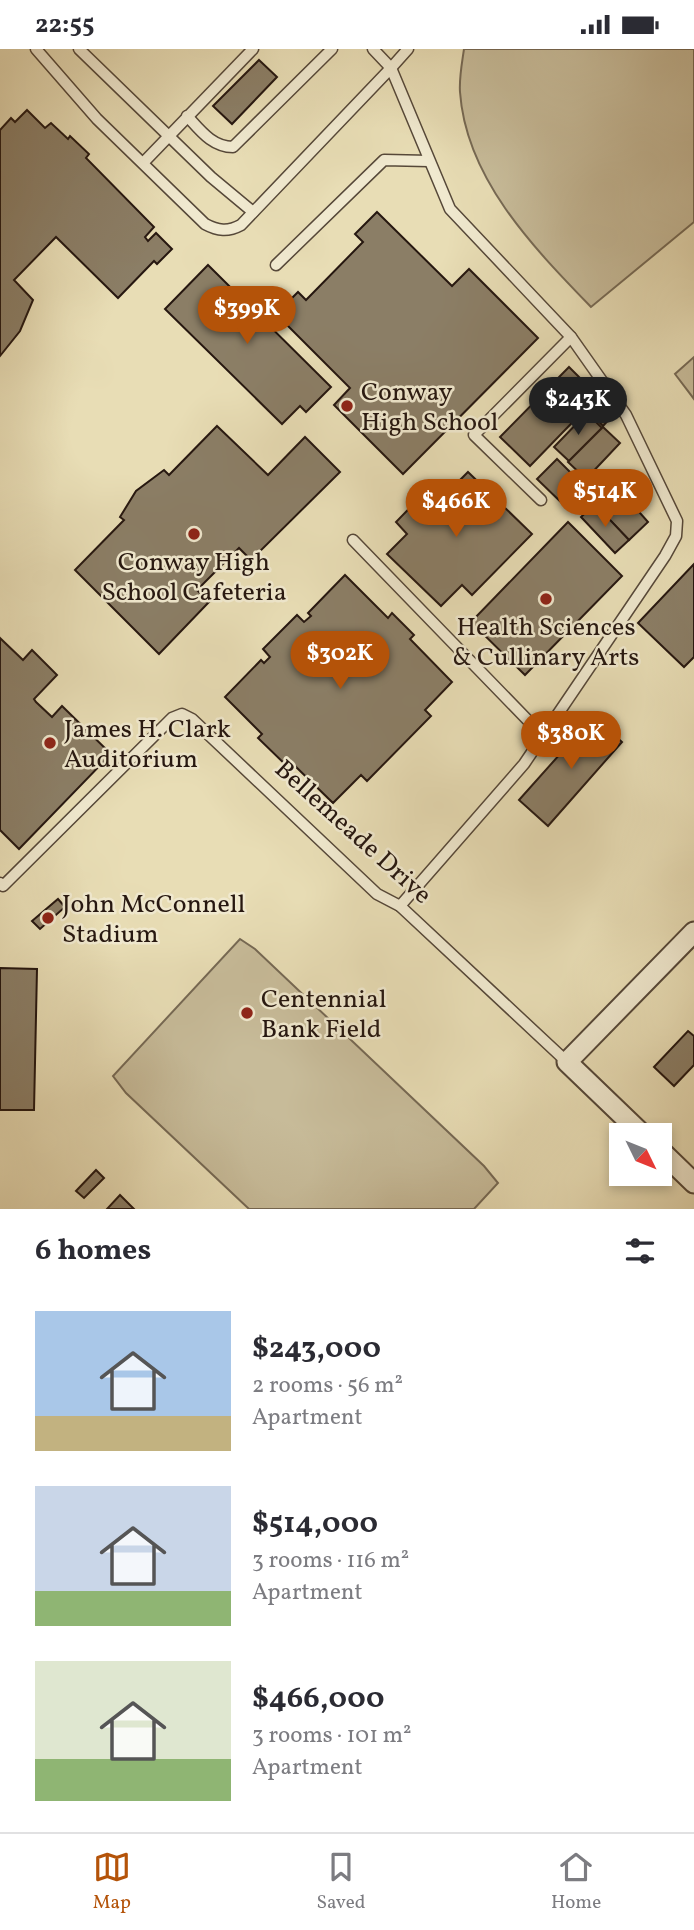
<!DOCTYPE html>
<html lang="en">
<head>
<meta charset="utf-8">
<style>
  :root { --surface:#fff; --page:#f7f7f7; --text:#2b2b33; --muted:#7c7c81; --line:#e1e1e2; --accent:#b45309 }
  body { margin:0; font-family:Vollkorn,serif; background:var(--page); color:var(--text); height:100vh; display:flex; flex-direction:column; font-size:26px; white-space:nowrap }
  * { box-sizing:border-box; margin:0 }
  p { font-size:23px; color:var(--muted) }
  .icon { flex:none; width:38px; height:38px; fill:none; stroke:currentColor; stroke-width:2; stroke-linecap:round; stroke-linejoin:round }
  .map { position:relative; height:1160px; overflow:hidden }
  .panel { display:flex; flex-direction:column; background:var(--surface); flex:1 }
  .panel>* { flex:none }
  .needle { width:46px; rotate:133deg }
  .controls { position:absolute; left:609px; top:1074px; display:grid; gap:14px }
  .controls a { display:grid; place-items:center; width:63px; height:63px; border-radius:0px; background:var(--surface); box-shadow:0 4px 10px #0003; font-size:35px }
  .price { position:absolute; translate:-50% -60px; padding:0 16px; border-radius:24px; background:var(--accent); color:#fff; font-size:23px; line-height:46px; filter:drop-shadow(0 2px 4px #0008) }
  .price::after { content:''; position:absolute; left:50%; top:42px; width:21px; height:16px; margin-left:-10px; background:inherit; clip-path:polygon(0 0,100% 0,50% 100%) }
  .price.current { background:#222; color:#fff }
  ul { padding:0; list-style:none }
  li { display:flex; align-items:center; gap:21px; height:175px; padding:0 35px }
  li span { display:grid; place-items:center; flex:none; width:196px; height:140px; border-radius:0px; color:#555 }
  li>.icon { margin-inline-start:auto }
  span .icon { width:84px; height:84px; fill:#fffc; stroke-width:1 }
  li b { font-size:30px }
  h2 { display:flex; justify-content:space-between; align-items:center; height:84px; padding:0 35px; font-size:30px }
  .status { display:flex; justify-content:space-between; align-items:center; height:49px; padding:0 35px; background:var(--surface); direction:ltr }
  .status svg { height:19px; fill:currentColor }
  .tabs { display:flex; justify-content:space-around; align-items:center; height:98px; border-top:2px solid var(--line); background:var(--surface); font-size:19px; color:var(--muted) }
  .tabs a { display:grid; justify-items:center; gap:4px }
  .tabs .current { color:var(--accent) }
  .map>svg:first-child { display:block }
  .green { fill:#c7bb99; stroke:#766954; stroke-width:2 }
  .building { fill:#8b7e66; stroke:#261710; stroke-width:2 }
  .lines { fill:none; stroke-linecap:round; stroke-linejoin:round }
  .lane-casing { stroke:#564839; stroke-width:13 }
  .street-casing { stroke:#564839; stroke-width:23 }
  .lane { stroke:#f0e9cf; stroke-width:10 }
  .street { stroke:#f0e9cf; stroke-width:19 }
  .poi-dot { fill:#8f2418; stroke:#f0e9cf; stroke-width:2.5 }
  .labels { text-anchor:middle; stroke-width:5; stroke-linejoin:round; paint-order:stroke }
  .poi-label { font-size:26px; fill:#261710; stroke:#f0e9cf; text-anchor:start }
  .street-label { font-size:26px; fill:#261710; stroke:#f0e9cf }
</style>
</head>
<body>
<div class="status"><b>22:55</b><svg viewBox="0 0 49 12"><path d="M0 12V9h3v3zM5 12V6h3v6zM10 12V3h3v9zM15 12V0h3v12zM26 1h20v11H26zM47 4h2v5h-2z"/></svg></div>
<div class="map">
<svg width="694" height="1160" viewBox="0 0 694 1160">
  <rect width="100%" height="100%" fill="#e8ddb5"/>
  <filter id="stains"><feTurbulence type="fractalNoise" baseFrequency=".00286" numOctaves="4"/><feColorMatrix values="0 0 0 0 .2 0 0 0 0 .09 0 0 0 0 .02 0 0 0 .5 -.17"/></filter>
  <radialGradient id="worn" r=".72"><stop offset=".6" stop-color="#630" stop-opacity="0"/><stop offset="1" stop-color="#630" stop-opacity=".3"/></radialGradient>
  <g class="green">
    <path d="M464,0H694V173L591,258C534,199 466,130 460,43C459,29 462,14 464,0Z"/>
    <polygon points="694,308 694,350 675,325"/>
    <polygon points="240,890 255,900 484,1117 498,1134 474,1160 249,1160 126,1044 113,1027"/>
  </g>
  <g class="building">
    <polygon points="259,11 277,28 232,75 213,57"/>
    <polygon points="27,61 45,79 51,74 68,90 70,87 89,105 86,109 154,178 145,188 148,192 156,184 172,200 157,215 154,212 118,249 56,188 14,231 33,251 20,282 0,307 0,81 11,69 15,73"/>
    <polygon points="377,163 452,237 469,220 538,289 403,425 334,356 350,339 276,265 298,243 306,251 359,197 363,193 355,185"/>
    <polygon points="208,216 331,338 306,363 300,357 282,375 165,260"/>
    <polygon points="569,318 598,347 530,417 500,388"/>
    <polygon points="600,355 612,367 603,377 591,365"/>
    <polygon points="587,364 602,379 569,412 554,398"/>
    <polygon points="217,377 268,426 305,388 340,423 251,511 239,499 197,541 209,553 159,605 75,521 124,471 120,468 136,442 164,421 169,426"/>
    <polygon points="603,378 620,394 586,430 568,413"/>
    <polygon points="557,410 585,438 566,458 537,430"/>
    <polygon points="468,423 532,485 472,546 462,536 441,557 387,505 407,485 396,473 436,432 448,443"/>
    <polygon points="625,447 648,473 629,491 605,466"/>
    <polygon points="595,455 629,491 615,504 581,468"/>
    <polygon points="568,473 622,527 525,626 471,573"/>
    <polygon points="694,515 694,608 684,618 638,574"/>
    <polygon points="345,526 388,569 392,564 414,586 410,590 452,633 425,661 431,667 367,732 361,726 333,754 295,717 291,721 258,689 262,685 225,648 261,611 264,614 270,608 263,600 297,566 304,573 311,567 308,564"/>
    <polygon points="0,589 23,611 32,601 57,626 34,650 36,653 52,668 62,657 111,705 19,800 0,781"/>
    <polygon points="594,667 622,693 548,777 519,751"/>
    <polygon points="58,850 65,858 40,880 32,872"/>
    <polygon points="0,919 37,920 34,1061 0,1061"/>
    <polygon points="688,982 694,987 694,1016 674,1037 654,1018"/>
    <polygon points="96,1121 104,1129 84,1149 76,1142"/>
    <polygon points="120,1146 134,1160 107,1160"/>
  </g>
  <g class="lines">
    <g class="lane-casing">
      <g id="lane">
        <path d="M36,0L97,70L205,175C218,182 228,183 241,176L391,19L450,160L571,288L626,366L677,472L676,487L665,507L524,715L400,857"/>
        <polyline points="79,0 211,128 253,163"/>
        <polyline points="373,0 391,19 408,0"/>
        <path d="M187,67C200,81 212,98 233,98L332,0"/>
        <polyline points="143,114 253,0"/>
        <polyline points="276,216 384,111 429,112"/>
        <polyline points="541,451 474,386 571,288"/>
        <polyline points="353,491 542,686"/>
        <polyline points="0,834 3,837 172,669 182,665 192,670 377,845 400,857 567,1013"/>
      </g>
    </g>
    <g class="street-casing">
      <g id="street">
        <polyline points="644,1087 567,1013 694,883"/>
        <polyline points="660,1101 694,1134"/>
      </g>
    </g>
    <use href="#lane" class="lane"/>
    <use href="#street" class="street"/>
  </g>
  <g class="poi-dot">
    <circle cx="347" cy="357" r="7"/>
    <circle cx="194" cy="485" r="7"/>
    <circle cx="546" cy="550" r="7"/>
    <circle cx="50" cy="694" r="7"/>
    <circle cx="48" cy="869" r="7"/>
    <circle cx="247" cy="964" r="7"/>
  </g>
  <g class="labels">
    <g class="poi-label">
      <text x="361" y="351">Conway<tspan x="361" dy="30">High School</tspan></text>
      <text x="194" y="521" text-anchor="middle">Conway High<tspan x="194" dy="30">School Cafeteria</tspan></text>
      <text x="546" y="586" text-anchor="middle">Health Sciences<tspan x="546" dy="30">&amp; Cullinary Arts</tspan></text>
      <text x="64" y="688">James H. Clark<tspan x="64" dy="30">Auditorium</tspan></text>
      <text x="62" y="863">John McConnell<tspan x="62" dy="30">Stadium</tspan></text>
      <text x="261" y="958">Centennial<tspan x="261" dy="30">Bank Field</tspan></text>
    </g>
    <g class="street-label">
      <text transform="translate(354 782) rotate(42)" y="9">Bellemeade Drive</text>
    </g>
  </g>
  <rect width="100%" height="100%" filter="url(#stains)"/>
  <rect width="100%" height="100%" fill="url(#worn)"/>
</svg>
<div class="controls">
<a><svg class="needle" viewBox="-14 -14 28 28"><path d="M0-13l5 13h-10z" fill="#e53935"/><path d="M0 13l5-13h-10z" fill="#7c7c81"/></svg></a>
</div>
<b class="price" style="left:247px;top:297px">$399K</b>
<b class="price current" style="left:578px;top:388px">$243K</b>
<b class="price" style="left:605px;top:480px">$514K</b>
<b class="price" style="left:456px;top:490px">$466K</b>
<b class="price" style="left:340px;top:642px">$302K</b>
<b class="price" style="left:571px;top:722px">$380K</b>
</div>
<section class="panel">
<h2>6 homes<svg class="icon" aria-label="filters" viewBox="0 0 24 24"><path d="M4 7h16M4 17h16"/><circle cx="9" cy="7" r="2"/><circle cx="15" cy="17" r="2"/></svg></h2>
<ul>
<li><span style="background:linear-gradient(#a9c7e8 75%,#c2b280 0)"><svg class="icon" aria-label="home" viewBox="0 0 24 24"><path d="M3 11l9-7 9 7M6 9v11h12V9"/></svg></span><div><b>$243,000</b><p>2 rooms · 56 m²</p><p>Apartment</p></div></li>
<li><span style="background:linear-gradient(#c9d6e8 75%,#8fb573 0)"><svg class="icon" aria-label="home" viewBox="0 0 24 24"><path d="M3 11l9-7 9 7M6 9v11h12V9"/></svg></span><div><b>$514,000</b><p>3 rooms · 116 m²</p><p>Apartment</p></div></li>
<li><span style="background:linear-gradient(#dfe7d0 70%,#8fb573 0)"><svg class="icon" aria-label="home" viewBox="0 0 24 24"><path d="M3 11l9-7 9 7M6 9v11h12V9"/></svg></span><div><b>$466,000</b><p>3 rooms · 101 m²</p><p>Apartment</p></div></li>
</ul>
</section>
<nav class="tabs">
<a class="current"><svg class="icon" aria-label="map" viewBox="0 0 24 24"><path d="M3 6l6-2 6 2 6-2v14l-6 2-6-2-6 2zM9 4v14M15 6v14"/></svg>Map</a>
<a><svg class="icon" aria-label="saved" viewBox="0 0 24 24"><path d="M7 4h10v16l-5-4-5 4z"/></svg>Saved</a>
<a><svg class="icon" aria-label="home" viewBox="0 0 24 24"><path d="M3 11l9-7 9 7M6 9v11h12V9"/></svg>Home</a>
</nav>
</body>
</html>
